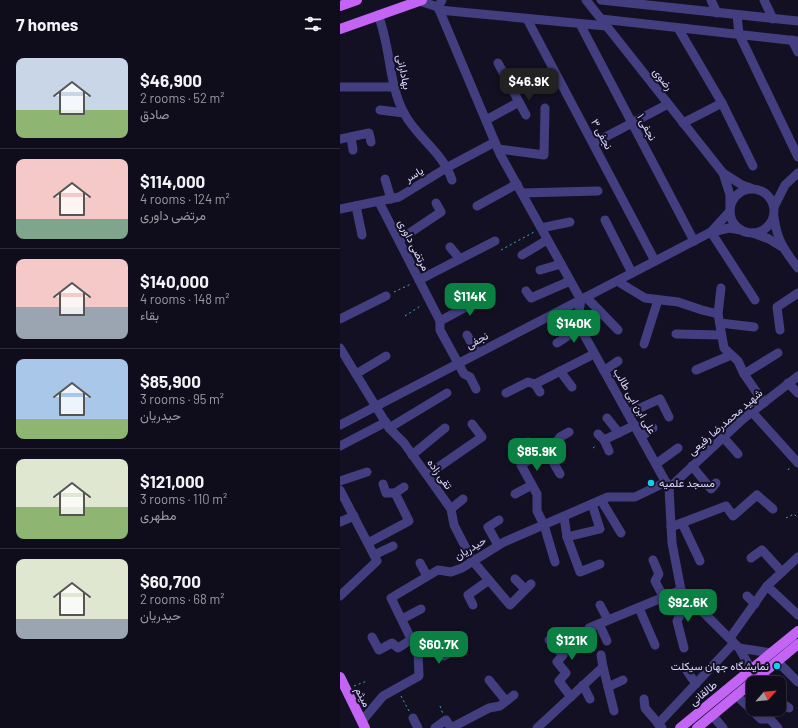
<!DOCTYPE html>
<html lang="en">
<head>
<meta charset="utf-8">
<style>
  :root { --surface:#0f0c1b; --page:#181524; --text:#f1f3f6; --muted:#9b9ba3; --line:#2f2c3a; --accent:#0b8043 }
  body { margin:0; font-family:Barlow,Vazirmatn,sans-serif; background:var(--page); color:var(--text); height:100vh; display:flex; flex-direction:column; font-size:15px; white-space:nowrap }
  * { box-sizing:border-box; margin:0 }
  p { font-size:13px; color:var(--muted) }
  .icon { flex:none; width:22px; height:22px; fill:none; stroke:currentColor; stroke-width:2; stroke-linecap:round; stroke-linejoin:round }
  .map { position:relative; flex:1; overflow:hidden }
  .sheet { display:flex; flex-direction:column; background:var(--surface); width:340px }
  .sheet>* { flex:none }
  .needle { width:26px; rotate:63deg }
  .buttons { position:absolute; left:406px; top:676px; display:grid; gap:8px }
  .buttons a { display:grid; place-items:center; width:40px; height:40px; border-radius:8px; background:var(--surface); box-shadow:0 2px 6px #0003,0 0 0 1px var(--line); font-size:20px }
  .price { position:absolute; translate:-50% -34px; padding:0 9px; border-radius:8px; background:var(--accent); color:#fff; font-size:13px; line-height:26px; filter:drop-shadow(0 1px 2px #0008) }
  .price::after { content:''; position:absolute; left:50%; top:24px; width:12px; height:9px; margin-left:-6px; background:inherit; clip-path:polygon(0 0,100% 0,50% 100%) }
  .price.current { background:#222; color:#fff }
  ul { padding:0; list-style:none }
  li { display:flex; align-items:center; gap:12px; height:100px; padding:0 16px }
  li+li { border-top:1px solid var(--line) }
  li span { display:grid; place-items:center; flex:none; width:112px; height:80px; border-radius:8px; color:#555 }
  li>.icon { margin-inline-start:auto }
  span .icon { width:48px; height:48px; fill:#fffc; stroke-width:1 }
  li b { font-size:17px }
  h2 { display:flex; justify-content:space-between; align-items:center; height:48px; padding:0 16px; font-size:17px }
  main { display:flex; flex:1; min-height:0 }
  .map>svg:first-child { display:block }
  .lines { fill:none; stroke-linecap:round; stroke-linejoin:round }
  .path { stroke:#37afab; stroke-width:1; stroke-dasharray:2 3; stroke-linecap:butt }
  .minor { stroke:#433e80; stroke-width:9 }
  .major { stroke:#c464f5; stroke-width:10 }
  .poi-dot { fill:#10d0ee; stroke:#141024; stroke-width:1.5 }
  .labels { text-anchor:middle; stroke-width:4; stroke-linejoin:round; paint-order:stroke }
  .street-label { font-size:11px; fill:#dbd6fc; stroke:#141024 }
  .poi-label { font-size:11px; fill:#dbd6fc; stroke:#141024; text-anchor:start }
</style>
</head>
<body>
<main>
<section class="sheet">
<h2>7 homes<svg class="icon" aria-label="filters" viewBox="0 0 24 24"><path d="M4 7h16M4 17h16"/><circle cx="9" cy="7" r="2"/><circle cx="15" cy="17" r="2"/></svg></h2>
<ul>
<li><span style="background:linear-gradient(#c9d6e8 65%,#8fb573 0)"><svg class="icon" aria-label="home" viewBox="0 0 24 24"><path d="M3 11l9-7 9 7M6 9v11h12V9"/></svg></span><div><b>$46,900</b><p>2 rooms · 52 m²</p><p>صادق</p></div></li>
<li><span style="background:linear-gradient(#f6c9c9 75%,#7fa58c 0)"><svg class="icon" aria-label="home" viewBox="0 0 24 24"><path d="M3 11l9-7 9 7M6 9v11h12V9"/></svg></span><div><b>$114,000</b><p>4 rooms · 124 m²</p><p>مرتضی داوری</p></div></li>
<li><span style="background:linear-gradient(#f6c9c9 60%,#9aa5b1 0)"><svg class="icon" aria-label="home" viewBox="0 0 24 24"><path d="M3 11l9-7 9 7M6 9v11h12V9"/></svg></span><div><b>$140,000</b><p>4 rooms · 148 m²</p><p>بقاء</p></div></li>
<li><span style="background:linear-gradient(#a9c7e8 75%,#8fb573 0)"><svg class="icon" aria-label="home" viewBox="0 0 24 24"><path d="M3 11l9-7 9 7M6 9v11h12V9"/></svg></span><div><b>$85,900</b><p>3 rooms · 95 m²</p><p>حیدریان</p></div></li>
<li><span style="background:linear-gradient(#dfe7d0 60%,#8fb573 0)"><svg class="icon" aria-label="home" viewBox="0 0 24 24"><path d="M3 11l9-7 9 7M6 9v11h12V9"/></svg></span><div><b>$121,000</b><p>3 rooms · 110 m²</p><p>مطهری</p></div></li>
<li><span style="background:linear-gradient(#dfe7d0 75%,#9aa5b1 0)"><svg class="icon" aria-label="home" viewBox="0 0 24 24"><path d="M3 11l9-7 9 7M6 9v11h12V9"/></svg></span><div><b>$60,700</b><p>2 rooms · 68 m²</p><p>حیدریان</p></div></li>
</ul>
</section>
<div class="map">
<svg width="458" height="728" viewBox="0 0 458 728">
  <rect width="100%" height="100%" fill="#141024"/>
  <g class="lines">
    <g class="path">
      <polyline points="161,250 194,232"/>
      <polyline points="54,292 71,284"/>
      <polyline points="65,316 82,305"/>
      <polyline points="253,448 257,445"/>
      <polyline points="448,470 450,467"/>
      <polyline points="107,489 113,484"/>
      <polyline points="446,518 454,514 458,518"/>
      <polyline points="14,686 27,681"/>
      <polyline points="61,696 69,711"/>
      <polyline points="100,706 103,714"/>
    </g>
    <g class="minor">
      <polyline points="246,0 383,173 390,195 390,208"/>
      <polyline points="261,0 458,21"/>
      <polyline points="371,0 377,13"/>
      <polyline points="424,0 433,19"/>
      <polyline points="79,1 98,7 102,0"/>
      <polyline points="98,7 160,154 241,300 237,322 329,488 332,543 341,590 399,648"/>
      <polyline points="99,10 266,26"/>
      <path d="M38,15C51,47 48,83 64,113C77,138 103,152 112,180"/>
      <polyline points="397,15 399,34 458,157"/>
      <polyline points="187,19 315,261"/>
      <polyline points="261,19 458,41"/>
      <polyline points="240,24 354,241"/>
      <polyline points="338,28 382,103 413,166"/>
      <polyline points="452,40 458,52"/>
      <polyline points="0,87 54,87"/>
      <polyline points="179,102 186,115"/>
      <polyline points="40,110 64,113"/>
      <polyline points="146,120 179,102 158,63"/>
      <polyline points="343,123 382,103"/>
      <polyline points="11,137 13,150"/>
      <polyline points="0,139 29,133 31,142"/>
      <polyline points="254,143 328,104"/>
      <polyline points="158,149 204,155 205,108"/>
      <polyline points="383,173 402,185 411,188"/>
      <polyline points="45,179 51,199"/>
      <circle cx="412" cy="211" r="22"/>
      <polyline points="182,193 258,191"/>
      <polyline points="39,202 100,321 100,330 124,374 130,377 136,389"/>
      <polyline points="16,206 22,235"/>
      <polyline points="137,206 177,184"/>
      <polyline points="434,207 445,185 458,173"/>
      <polyline points="0,209 59,197 108,167 155,142"/>
      <path d="M434,217C437,240 444,250 458,268"/>
      <polyline points="265,220 292,273"/>
      <polyline points="201,228 230,222"/>
      <polyline points="371,232 415,300"/>
      <polyline points="372,232 389,228 401,230"/>
      <polyline points="413,233 429,239 442,247"/>
      <polyline points="59,240 101,212 96,203"/>
      <polyline points="110,247 120,259"/>
      <polyline points="182,255 207,240"/>
      <polyline points="200,270 221,264"/>
      <polyline points="79,280 155,241"/>
      <polyline points="277,281 305,298 338,302 362,310 378,314 384,348 398,361 404,374 424,403"/>
      <polyline points="186,291 191,298 230,281"/>
      <polyline points="246,297 278,330"/>
      <polyline points="378,314 381,288"/>
      <polyline points="0,319 46,296"/>
      <polyline points="100,321 150,294"/>
      <polyline points="380,323 414,327"/>
      <polyline points="440,330 437,307 458,293"/>
      <polyline points="336,334 381,335"/>
      <polyline points="127,335 137,353"/>
      <polyline points="217,343 240,328"/>
      <polyline points="304,344 318,300"/>
      <polyline points="0,348 49,428 64,443 111,509 114,525 132,560 170,605 191,584"/>
      <polyline points="356,370 391,355"/>
      <polyline points="220,371 232,387"/>
      <polyline points="264,371 278,361"/>
      <polyline points="16,374 46,356"/>
      <polyline points="404,374 438,353"/>
      <polyline points="448,383 458,393"/>
      <polyline points="195,384 200,392"/>
      <polyline points="166,393 188,382 195,384 254,354"/>
      <polyline points="412,412 458,463"/>
      <polyline points="289,413 320,399 329,417"/>
      <polyline points="267,418 279,433"/>
      <polyline points="0,425 371,232 390,211"/>
      <polyline points="49,428 107,393"/>
      <polyline points="258,434 264,440 295,425"/>
      <polyline points="302,436 313,428"/>
      <polyline points="383,437 398,454"/>
      <polyline points="264,440 269,451"/>
      <polyline points="188,442 195,457"/>
      <polyline points="0,446 46,422"/>
      <polyline points="206,450 220,474"/>
      <polyline points="72,455 105,428"/>
      <polyline points="316,464 338,448"/>
      <polyline points="352,466 371,489 376,483"/>
      <polyline points="87,475 142,437 132,424"/>
      <polyline points="0,481 27,472"/>
      <polyline points="43,484 46,493 55,493"/>
      <polyline points="329,488 403,419 458,376"/>
      <polyline points="0,490 37,561 0,596"/>
      <polyline points="175,494 192,485"/>
      <polyline points="261,500 281,533"/>
      <polyline points="111,509 123,499"/>
      <polyline points="224,517 227,537 240,572 260,564"/>
      <polyline points="0,522 14,516"/>
      <polyline points="342,523 360,561"/>
      <polyline points="331,527 386,506 393,516 417,495 433,509"/>
      <polyline points="227,537 260,529 252,504"/>
      <polyline points="28,543 69,521 55,493 64,487"/>
      <polyline points="158,545 148,527 159,520"/>
      <polyline points="34,555 53,546"/>
      <polyline points="411,558 422,550 442,572"/>
      <polyline points="313,560 319,574 315,581 324,598"/>
      <polyline points="215,562 204,525 197,511 197,494 181,465 215,444 220,437 229,432"/>
      <polyline points="80,563 87,576"/>
      <polyline points="175,579 185,589"/>
      <polyline points="427,586 458,615"/>
      <polyline points="407,596 415,604"/>
      <polyline points="133,605 128,595 149,580"/>
      <polyline points="260,605 268,620"/>
      <polyline points="299,608 315,645"/>
      <polyline points="62,619 81,609"/>
      <polyline points="259,624 267,641"/>
      <polyline points="249,628 341,590"/>
      <polyline points="32,637 39,650 52,643 58,648 72,639"/>
      <polyline points="390,638 427,586 458,557"/>
      <polyline points="209,640 223,655 217,662 226,673 219,681 231,697"/>
      <polyline points="76,647 99,639 104,656 118,647"/>
      <polyline points="344,648 337,621 349,598"/>
      <polyline points="437,661 458,682"/>
      <polyline points="263,667 274,711"/>
      <polyline points="411,669 399,648 431,653"/>
      <polyline points="347,671 356,684"/>
      <polyline points="149,680 166,701"/>
      <polyline points="243,685 250,699"/>
      <polyline points="268,687 283,680"/>
      <polyline points="396,695 421,719 430,719 438,728"/>
      <polyline points="304,699 305,708 322,728"/>
      <polyline points="439,701 449,708"/>
      <polyline points="372,715 383,728"/>
      <polyline points="73,718 78,728"/>
      <polyline points="22,721 43,696 79,676 78,653 51,598 98,570 111,572 122,568 164,542 268,497 295,497 326,482"/>
      <polyline points="318,724 394,643"/>
      <polyline points="95,728 106,720 111,728 149,708 160,706 174,695"/>
      <polyline points="197,728 263,667 261,655"/>
    </g>
    <g class="major">
      <polyline points="0,6 17,0"/>
      <polyline points="0,29 82,0"/>
      <polyline points="0,677 25,728"/>
      <polyline points="340,728 458,631"/>
      <polyline points="357,728 458,644"/>
    </g>
  </g>
  <g class="poi-dot">
    <circle cx="311" cy="483" r="4"/>
    <circle cx="437" cy="666" r="4"/>
  </g>
  <g class="labels">
    <g class="street-label">
      <text transform="translate(64 72) rotate(78)" y="4">بهادارانی</text>
      <text transform="translate(323 79) rotate(52)" y="4">رضوی</text>
      <text transform="translate(307 127) rotate(62)" y="4">نجفی ۱</text>
      <text transform="translate(262 134) rotate(62)" y="4">نجفی ۳</text>
      <text transform="translate(74 174) rotate(-31)" y="4">یاسر</text>
      <text transform="translate(74 245) rotate(63)" y="4">مرتضی داوری</text>
      <text transform="translate(137 340) rotate(-28)" y="4">نجفی</text>
      <text transform="translate(295 401) rotate(60)" y="4">علی ابن ابی طالب</text>
      <text transform="translate(385 422) rotate(-41)" y="4">شهید محمدرضا رفیعی</text>
      <text transform="translate(100 474) rotate(54)" y="4">تقی زاده</text>
      <text transform="translate(130 548) rotate(-31)" y="4">حیدریان</text>
      <text transform="translate(363 693) rotate(-39)" y="4">طالقانی</text>
      <text transform="translate(23 697) rotate(64)" y="4">میثم</text>
    </g>
    <g class="poi-label">
      <text x="319" y="487">مسجد علمیه</text>
      <text x="429" y="670" text-anchor="end">نمایشگاه جهان سیکلت</text>
    </g>
  </g>
</svg>
<div class="buttons">
<a><svg class="needle" viewBox="-14 -14 28 28"><path d="M0-13l5 13h-10z" fill="#e53935"/><path d="M0 13l5-13h-10z" fill="#9b9ba3"/></svg></a>
</div>
<b class="price current" style="left:189px;top:102px">$46.9K</b>
<b class="price" style="left:130px;top:317px">$114K</b>
<b class="price" style="left:234px;top:344px">$140K</b>
<b class="price" style="left:197px;top:472px">$85.9K</b>
<b class="price" style="left:348px;top:623px">$92.6K</b>
<b class="price" style="left:232px;top:661px">$121K</b>
<b class="price" style="left:99px;top:665px">$60.7K</b>
</div>
</main>
</body>
</html>
